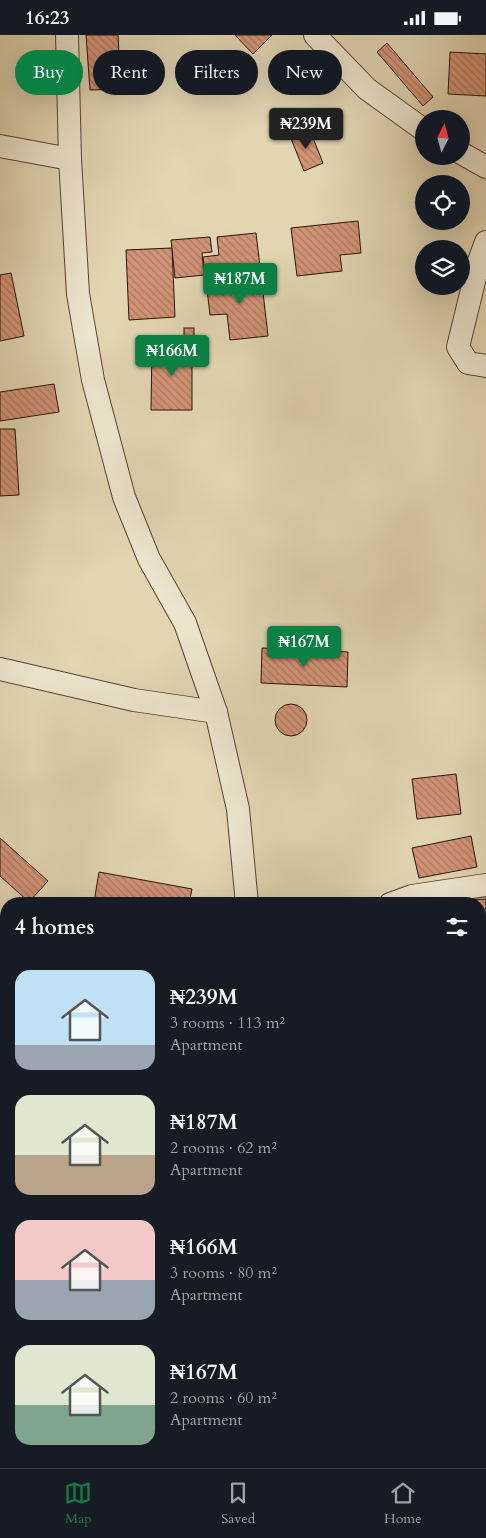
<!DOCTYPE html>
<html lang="en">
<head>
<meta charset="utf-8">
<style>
  :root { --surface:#171b24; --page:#20242c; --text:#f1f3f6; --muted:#9ea1a6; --line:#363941; --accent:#0b8043 }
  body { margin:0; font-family:Cardo,serif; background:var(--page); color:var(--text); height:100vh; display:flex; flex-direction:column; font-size:19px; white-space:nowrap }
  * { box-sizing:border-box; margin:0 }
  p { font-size:16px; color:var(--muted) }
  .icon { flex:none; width:28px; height:28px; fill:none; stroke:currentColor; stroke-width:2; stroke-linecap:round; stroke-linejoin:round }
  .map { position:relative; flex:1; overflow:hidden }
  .sheet { position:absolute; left:0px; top:862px; width:486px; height:571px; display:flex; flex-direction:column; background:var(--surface); border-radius:20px 20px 0 0; box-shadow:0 5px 20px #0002 }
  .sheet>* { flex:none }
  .banner { position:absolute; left:15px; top:15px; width:456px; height:45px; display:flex; gap:10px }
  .needle { width:32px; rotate:6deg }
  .buttons { position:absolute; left:415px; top:75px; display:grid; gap:10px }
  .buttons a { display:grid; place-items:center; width:55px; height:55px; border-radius:50%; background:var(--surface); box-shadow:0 5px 20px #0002; font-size:25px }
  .price { position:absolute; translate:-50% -42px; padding:0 11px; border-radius:5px; background:var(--accent); color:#fff; font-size:16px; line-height:32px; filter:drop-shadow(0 1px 2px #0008) }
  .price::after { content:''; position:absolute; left:50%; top:30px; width:15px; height:11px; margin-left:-8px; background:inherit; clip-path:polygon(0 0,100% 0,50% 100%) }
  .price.active { background:#222; color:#fff }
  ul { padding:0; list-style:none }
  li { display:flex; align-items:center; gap:15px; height:125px; padding:0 15px }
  li span { display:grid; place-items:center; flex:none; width:140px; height:100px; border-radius:15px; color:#555 }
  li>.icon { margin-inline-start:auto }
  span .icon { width:60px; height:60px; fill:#fffc; stroke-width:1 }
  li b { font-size:21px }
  h2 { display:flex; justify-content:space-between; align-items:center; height:60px; padding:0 15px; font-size:21px }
  .pill { padding:0 18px; border-radius:22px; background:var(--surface); box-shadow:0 5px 20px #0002; font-size:18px; line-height:45px }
  .pill.active { background:var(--accent); color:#fff }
  .status { display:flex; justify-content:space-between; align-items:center; height:35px; padding:0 25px; background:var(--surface); direction:ltr }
  .status svg { height:14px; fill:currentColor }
  .tab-bar { display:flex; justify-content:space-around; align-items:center; height:70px; border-top:1px solid var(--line); background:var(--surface); font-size:14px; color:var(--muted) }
  .tab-bar a { display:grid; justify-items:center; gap:2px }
  .tab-bar .active { color:var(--accent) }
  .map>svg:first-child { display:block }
  .pitch { fill:#b0be8e; stroke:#6d684a }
  .building { fill:url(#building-back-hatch); stroke:#2a1206 }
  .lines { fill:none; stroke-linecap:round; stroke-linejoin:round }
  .street-casing { stroke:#584331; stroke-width:24 }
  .street { stroke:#ece4cd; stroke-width:22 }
</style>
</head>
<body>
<div class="status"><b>16:23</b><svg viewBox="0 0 49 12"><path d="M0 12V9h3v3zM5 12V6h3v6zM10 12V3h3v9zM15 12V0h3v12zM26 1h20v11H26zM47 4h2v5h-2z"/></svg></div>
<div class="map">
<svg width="486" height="1433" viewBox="0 0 486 1433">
  <defs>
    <pattern id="building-back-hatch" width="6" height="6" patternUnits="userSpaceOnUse" patternTransform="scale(1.25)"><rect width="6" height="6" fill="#d29476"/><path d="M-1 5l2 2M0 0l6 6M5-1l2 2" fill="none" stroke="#ab775f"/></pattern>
  </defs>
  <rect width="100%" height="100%" fill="#e1d5b2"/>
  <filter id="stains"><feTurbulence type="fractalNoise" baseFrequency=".004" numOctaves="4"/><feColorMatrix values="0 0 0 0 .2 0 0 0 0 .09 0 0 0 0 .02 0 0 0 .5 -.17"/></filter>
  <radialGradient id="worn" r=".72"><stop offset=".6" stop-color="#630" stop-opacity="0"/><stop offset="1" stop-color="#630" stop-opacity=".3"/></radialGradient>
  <polygon class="pitch" points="0,886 6,890 6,1051 0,1047"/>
  <g class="building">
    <polygon points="86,0 118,0 121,54 90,55"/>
    <polygon points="235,0 272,0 253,19"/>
    <polygon points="387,8 433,62 423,71 377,17"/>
    <polygon points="450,17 486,19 486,61 448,59"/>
    <polygon points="309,93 323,128 304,136 290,101"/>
    <polygon points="358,186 361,218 340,220 342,236 297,241 291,193"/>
    <polygon points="256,198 261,240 206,246 203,222 219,220 217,202"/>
    <polygon points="210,202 212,217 202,218 204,240 175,243 171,205"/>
    <polygon points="172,213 175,282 129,285 126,215"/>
    <polygon points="11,238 24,301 0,306 0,240"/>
    <polygon points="261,240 268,301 230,305 227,279 210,280 206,246"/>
    <rect x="184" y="293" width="10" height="11"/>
    <polygon points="152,309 192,309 192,375 151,375"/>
    <polygon points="54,349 59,377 0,386 0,357"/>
    <polygon points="0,394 15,394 19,460 0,461"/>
    <polygon points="262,613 348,617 347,652 261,648"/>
    <circle cx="291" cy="685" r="16"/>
    <polygon points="456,739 461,779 417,784 412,744"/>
    <polygon points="471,801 477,832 419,843 412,813"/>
    <polygon points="0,803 48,846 29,867 0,841"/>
    <polygon points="99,837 192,854 189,869 104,869 94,867"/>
    <polygon points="486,864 486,903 480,903 480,869 441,869 440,866"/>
    <polygon points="480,936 482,936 481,966 480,966"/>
    <polygon points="486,973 486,1012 480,1013 480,974"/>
    <polygon points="486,1108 486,1145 480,1145 480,1109"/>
    <polygon points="143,1428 193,1428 194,1433 121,1433"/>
    <polygon points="211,1428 250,1428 251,1433 212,1433"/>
    <polygon points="280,1428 291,1428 293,1433 264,1433"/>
  </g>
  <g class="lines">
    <g class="street-casing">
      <g id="street">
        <polyline points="67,0 70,124 78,259 93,345 124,462 149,524 185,588 216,677 238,774 247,869"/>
        <polyline points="315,0 367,54 424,95"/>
        <polyline points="0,111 70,124"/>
        <polyline points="461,118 486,132"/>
        <polyline points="486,207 479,226 458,312 468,328 486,331"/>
        <polyline points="0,634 134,665 216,677"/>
        <polyline points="390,869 412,861 486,850"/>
        <polyline points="0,1076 6,1080"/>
        <polyline points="382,1428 384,1433"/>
        <polyline points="0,1431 11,1433"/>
      </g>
    </g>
    <use href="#street" class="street"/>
  </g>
  <rect width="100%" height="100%" filter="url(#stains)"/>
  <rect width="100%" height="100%" fill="url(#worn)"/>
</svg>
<div class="buttons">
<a><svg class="needle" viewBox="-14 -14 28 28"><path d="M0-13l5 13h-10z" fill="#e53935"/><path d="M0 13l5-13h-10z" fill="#9ea1a6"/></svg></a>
<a><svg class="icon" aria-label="locate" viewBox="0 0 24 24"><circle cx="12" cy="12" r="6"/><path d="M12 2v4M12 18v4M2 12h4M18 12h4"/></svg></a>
<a><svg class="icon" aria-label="layers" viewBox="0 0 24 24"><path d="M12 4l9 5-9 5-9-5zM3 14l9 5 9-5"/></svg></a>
</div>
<b class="price active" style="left:306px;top:115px">₦239M</b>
<b class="price" style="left:240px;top:270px">₦187M</b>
<b class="price" style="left:172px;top:342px">₦166M</b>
<b class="price" style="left:304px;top:633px">₦167M</b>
<div class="banner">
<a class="pill active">Buy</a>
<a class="pill">Rent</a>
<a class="pill">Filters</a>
<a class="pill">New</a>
</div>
<section class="sheet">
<h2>4 homes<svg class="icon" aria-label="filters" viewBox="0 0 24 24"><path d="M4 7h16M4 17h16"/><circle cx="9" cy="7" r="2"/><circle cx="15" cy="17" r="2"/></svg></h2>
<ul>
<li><span style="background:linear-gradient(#bfe0f5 75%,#9aa5b1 0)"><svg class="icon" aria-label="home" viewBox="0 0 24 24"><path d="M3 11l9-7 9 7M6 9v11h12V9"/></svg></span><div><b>₦239M</b><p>3 rooms · 113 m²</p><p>Apartment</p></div></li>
<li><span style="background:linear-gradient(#dfe7d0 60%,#b9a48a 0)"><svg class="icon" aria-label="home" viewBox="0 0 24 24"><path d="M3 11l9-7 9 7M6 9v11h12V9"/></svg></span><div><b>₦187M</b><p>2 rooms · 62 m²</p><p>Apartment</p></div></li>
<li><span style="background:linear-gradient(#f6c9c9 60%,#9aa5b1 0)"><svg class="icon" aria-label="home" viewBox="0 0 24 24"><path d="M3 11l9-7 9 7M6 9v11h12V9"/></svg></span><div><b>₦166M</b><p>3 rooms · 80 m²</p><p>Apartment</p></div></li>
<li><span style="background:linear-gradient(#dfe7d0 60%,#7fa58c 0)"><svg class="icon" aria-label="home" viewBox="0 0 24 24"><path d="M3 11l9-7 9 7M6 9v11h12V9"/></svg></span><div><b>₦167M</b><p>2 rooms · 60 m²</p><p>Apartment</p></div></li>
</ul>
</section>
</div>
<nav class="tab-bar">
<a class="active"><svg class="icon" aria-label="map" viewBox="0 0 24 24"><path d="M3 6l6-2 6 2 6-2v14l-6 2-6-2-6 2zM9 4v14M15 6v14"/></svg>Map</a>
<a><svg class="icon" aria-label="saved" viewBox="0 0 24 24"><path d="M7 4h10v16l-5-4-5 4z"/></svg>Saved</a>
<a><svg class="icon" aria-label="home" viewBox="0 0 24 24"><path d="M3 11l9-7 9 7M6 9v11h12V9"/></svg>Home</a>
</nav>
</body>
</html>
